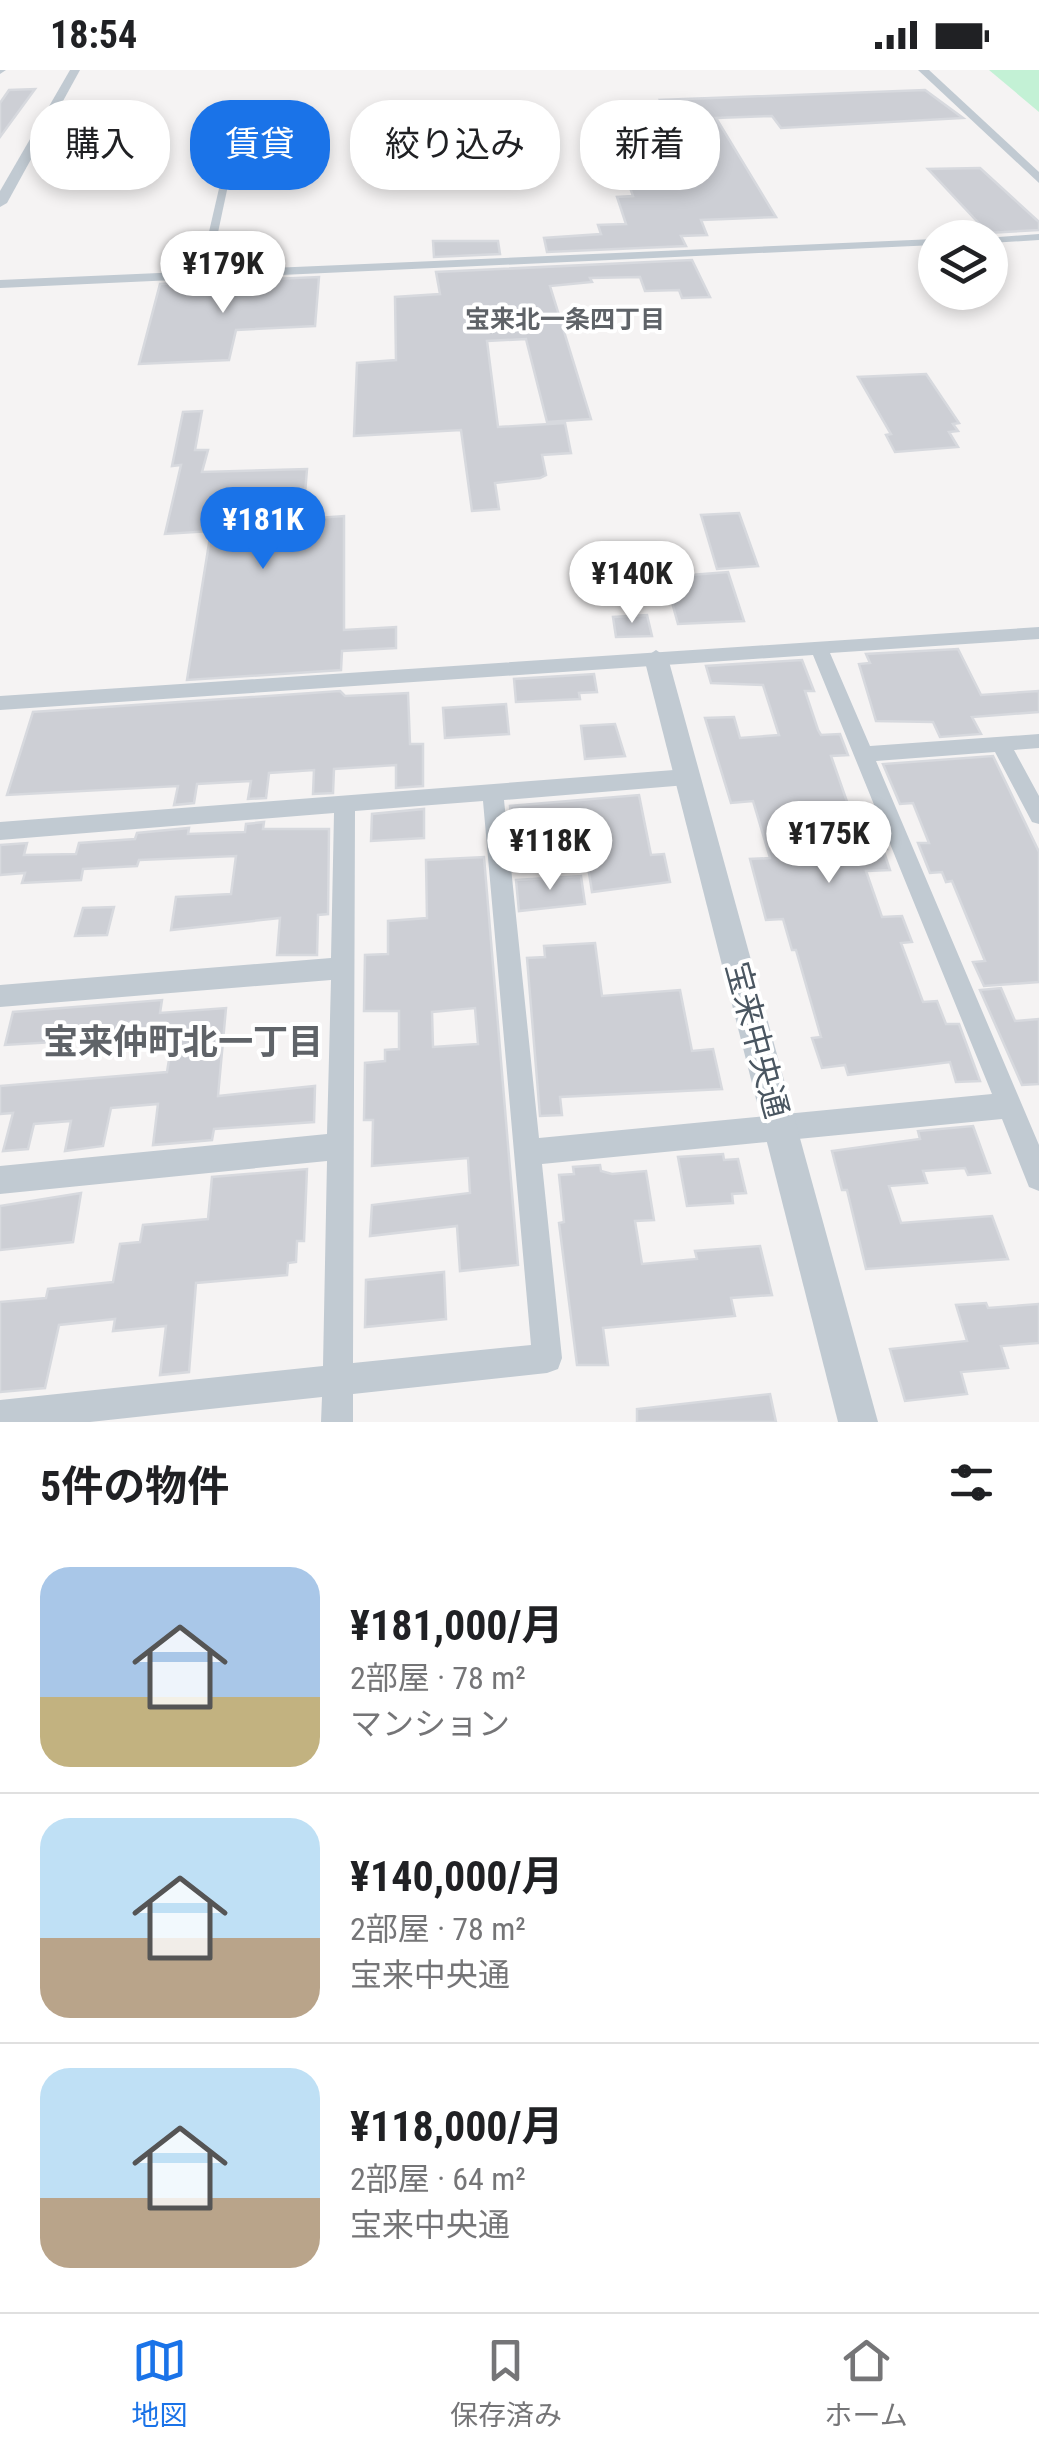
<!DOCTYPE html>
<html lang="ja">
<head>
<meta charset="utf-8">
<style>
  :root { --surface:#fff; --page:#f2f2f2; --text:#202124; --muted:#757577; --line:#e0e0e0; --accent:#1a73e8 }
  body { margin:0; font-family:"Roboto Condensed","Noto Sans JP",sans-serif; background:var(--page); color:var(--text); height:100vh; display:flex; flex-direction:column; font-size:38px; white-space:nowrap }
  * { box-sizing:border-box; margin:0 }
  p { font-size:32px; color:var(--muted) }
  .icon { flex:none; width:55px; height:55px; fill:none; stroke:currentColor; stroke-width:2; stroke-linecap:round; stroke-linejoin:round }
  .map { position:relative; height:1352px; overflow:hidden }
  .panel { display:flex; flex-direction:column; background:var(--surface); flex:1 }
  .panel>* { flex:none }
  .hud { position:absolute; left:30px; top:30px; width:980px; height:90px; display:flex; gap:20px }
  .fabs { position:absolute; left:918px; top:150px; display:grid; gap:20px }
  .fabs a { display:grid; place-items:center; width:90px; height:90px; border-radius:50%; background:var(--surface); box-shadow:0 5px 15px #0003; font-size:50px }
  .price { position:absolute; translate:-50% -85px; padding:0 22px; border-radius:35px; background:#fff; color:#222; font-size:32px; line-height:65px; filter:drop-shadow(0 2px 5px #0008) }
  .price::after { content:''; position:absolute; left:50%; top:60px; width:30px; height:22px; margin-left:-15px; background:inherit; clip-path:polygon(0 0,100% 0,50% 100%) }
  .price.active { background:var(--accent); color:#fff }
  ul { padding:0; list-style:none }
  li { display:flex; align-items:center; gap:30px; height:250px; padding:0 40px }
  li+li { border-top:2px solid var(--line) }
  li span { display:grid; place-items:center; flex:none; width:280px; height:200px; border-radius:30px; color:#555 }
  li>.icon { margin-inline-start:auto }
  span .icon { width:120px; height:120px; fill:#fffc; stroke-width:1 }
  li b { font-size:42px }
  h2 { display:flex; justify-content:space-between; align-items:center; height:120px; padding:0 40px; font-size:42px }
  .tag { padding:0 35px; border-radius:40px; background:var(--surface); box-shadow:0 5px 15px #0003; font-size:35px; line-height:90px }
  .tag.active { background:var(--accent); color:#fff }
  .status { display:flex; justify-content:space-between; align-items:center; height:70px; padding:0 50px; background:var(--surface); direction:ltr }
  .status svg { height:28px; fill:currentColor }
  .dock { display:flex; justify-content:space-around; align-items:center; height:140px; border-top:2px solid var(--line); background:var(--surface); font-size:28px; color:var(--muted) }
  .dock a { display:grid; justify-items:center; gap:5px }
  .dock .active { color:var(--accent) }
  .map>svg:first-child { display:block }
  .green { fill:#c3f1d5 }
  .building { fill:#cdcfd5; stroke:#d7d9de; stroke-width:2.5; fill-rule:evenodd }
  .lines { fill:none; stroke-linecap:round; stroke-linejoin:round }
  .pedestrian { fill:#c1cad2; fill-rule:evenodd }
  .minor { fill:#c1cad2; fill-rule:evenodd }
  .tertiary { fill:#c1cad2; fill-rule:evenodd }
  .labels { text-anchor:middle; stroke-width:8; stroke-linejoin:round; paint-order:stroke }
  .far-neighbourhood-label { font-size:25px; font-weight:bold; fill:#5f6368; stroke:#fff }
  .near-street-label { font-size:32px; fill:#4a5661; stroke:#fff }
  .near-neighbourhood-label { font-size:35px; font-weight:bold; fill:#5f6368; stroke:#fff }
</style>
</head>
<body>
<div class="status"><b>18:54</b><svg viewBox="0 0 49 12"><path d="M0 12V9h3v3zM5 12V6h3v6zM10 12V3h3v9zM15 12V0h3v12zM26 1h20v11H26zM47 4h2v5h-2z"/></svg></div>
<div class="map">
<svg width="1039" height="1352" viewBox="0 0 1039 1352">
  <rect width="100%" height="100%" fill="#f5f3f3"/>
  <polygon class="green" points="989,0 1039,0 1039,42"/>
  <g class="building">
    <polygon points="35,19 0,67 0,33 9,20"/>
    <polygon points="925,20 963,48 781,58 772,46 716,48 776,147 701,150 707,165 681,166 686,176 547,182 544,168 601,164 598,155 626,154 617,127 633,126 620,89 689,86 660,30"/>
    <polygon points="980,98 1039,152 1039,160 988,163 928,99"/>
    <polygon points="433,171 498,171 500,184 434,187"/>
    <polygon points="692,190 710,227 682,228 679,220 645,221 640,207 590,208 592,212 550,216 591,349 547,352 526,269 487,271 498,357 565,353 571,383 542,385 546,405 540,408 495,413 499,439 472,441 461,360 354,366 357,293 396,290 395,227 440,224 436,202"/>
    <polygon points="319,207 315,256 236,260 229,290 139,294 160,214"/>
    <polygon points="926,304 959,353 953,354 958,361 949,362 958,377 895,382 886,365 891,364 858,307"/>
    <polygon points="202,341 195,380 208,380 202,402 307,399 303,449 344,446 344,560 396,557 396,578 342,581 341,600 187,610 211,461 165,464 181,395 172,396 183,342"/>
    <polygon points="739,443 758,496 717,499 701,445"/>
    <polygon points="728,502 744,551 678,554 665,507"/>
    <polygon points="647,545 652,566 616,567 613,547"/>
    <polygon points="958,579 981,625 1039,621 1039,642 972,647 981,664 940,667 933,652 876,651 859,594 870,593 866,584"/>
    <polygon points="802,590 814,621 805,621 818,660 821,665 840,664 848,685 831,686 852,746 858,757 879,756 887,779 883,779 890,800 866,801 882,847 902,846 912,872 901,873 923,932 937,931 946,954 959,954 980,1011 956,1012 950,992 848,1005 845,995 822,998 812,968 821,967 796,880 792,880 783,849 766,850 750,789 770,788 753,731 731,733 705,648 734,647 740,668 779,665 763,615 711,613 706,596"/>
    <polygon points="594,604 597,622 579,623 580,629 516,632 514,609"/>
    <polygon points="340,621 345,626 408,623 410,674 423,674 423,716 396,718 396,695 334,699 333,723 313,724 314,700 269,703 266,728 248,729 251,711 197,714 194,733 174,735 178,716 7,725 33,642"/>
    <polygon points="506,634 509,664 445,668 443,638"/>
    <polygon points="615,654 625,686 585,689 581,656"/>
    <polygon points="993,686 1039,782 1039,912 984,916 973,892 985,891 952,811 946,812 942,802 930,803 918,773 929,773 913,733 900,734 883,694"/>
    <polygon points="639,725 651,785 664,784 670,812 592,822 582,758 513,763 510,736"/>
    <polygon points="424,739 424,768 371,771 372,744"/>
    <polygon points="264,752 263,759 329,759 328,844 318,845 317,885 277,885 280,848 171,860 176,827 231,824 236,786 139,790 137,796 83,799 81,810 22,813 25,803 0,805 0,775 27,773 24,785 76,784 79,773 135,769 137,763 189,758 188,764 245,762 246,754"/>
    <path d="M484,787L518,1195L460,1201L457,1156L370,1166L372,1135L470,1123L468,1088L372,1096L373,1050H364L365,993L385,991V980L399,979V941H364L365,885L388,884V851L427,848L426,790ZM475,938L478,974L433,977L432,942Z"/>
    <polygon points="581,806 585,834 519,841 516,810"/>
    <polygon points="114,837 107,865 75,866 83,838"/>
    <polygon points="595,873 602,926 680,920 692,981 713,979 722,1019 560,1027 562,1045 540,1046 527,888 545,887 544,876"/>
    <polygon points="1001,918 1015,951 1039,949 1039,1014 1022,1015 980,920"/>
    <polygon points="162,930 160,943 226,938 218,1026 315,1016 314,1052 214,1059 212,1070 153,1075 158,1034 111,1038 103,1076 65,1081 71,1051 34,1054 28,1079 3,1081 13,1043 0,1044 0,1016 167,1002 173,965 5,975 13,942"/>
    <polygon points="973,1056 990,1103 968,1105 965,1098 923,1101 927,1113 889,1116 901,1153 992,1146 1008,1189 866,1199 847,1120 842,1120 832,1081 920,1069 918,1061"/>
    <polygon points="723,1084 724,1090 738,1089 746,1123 732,1124 733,1133 687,1136 678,1087"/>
    <polygon points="600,1095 601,1101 612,1104 646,1101 654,1150 635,1151 642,1194 697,1189 695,1181 760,1176 772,1225 731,1228 735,1246 603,1258 608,1295 577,1295 559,1153 564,1152 559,1105 574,1104 573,1097"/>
    <polygon points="307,1099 304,1171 297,1171 296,1192 288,1193 287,1205 196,1213 189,1302 160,1305 166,1256 113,1261 115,1249 59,1255 45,1318 0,1322 0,1232 46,1228 48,1219 113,1212 120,1174 140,1172 143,1155 208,1149 212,1107"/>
    <polygon points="81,1123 73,1172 0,1180 0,1136"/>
    <polygon points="444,1202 446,1249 365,1257 366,1210"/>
    <polygon points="986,1233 988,1238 1039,1234 1039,1273 1001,1276 1008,1298 961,1302 967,1324 905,1331 890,1279 967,1271 956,1235"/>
    <polygon points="770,1324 776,1352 637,1352 637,1339"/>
  </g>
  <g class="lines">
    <polygon class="pedestrian" points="230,71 237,73 209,205 204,208 199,205"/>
    <g class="minor">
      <polygon points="0,0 6,0 0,4"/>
      <polygon points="1039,164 1039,170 990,173 990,168 986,168"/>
      <polygon points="935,169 935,175 0,218 0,210"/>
      <path d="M1039,557V569L830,583L870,676L1039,664V678L1014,680L1039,726V754L1032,752L995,682L876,691L1039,1075V1121L1029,1117L1002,1049L542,1094L562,1288L558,1299L547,1303L353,1324V1352H321L322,1327L90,1352H0V1330L323,1296L327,1091L0,1124V1096L327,1064L331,910L0,937V915L331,888L334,743L0,770V752L687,699L694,701L697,707L694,713L687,715L504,730L539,1068L992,1024L813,585L0,640V626ZM483,731L531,1275L353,1293L355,741Z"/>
    </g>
    <g class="tertiary">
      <polygon points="70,0 80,0 7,133 0,137 0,121"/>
      <polygon points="918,0 929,0 1039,102 1039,113"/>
      <polygon points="656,580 668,588 878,1352 838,1352 644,588"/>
    </g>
  </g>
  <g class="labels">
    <g class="far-neighbourhood-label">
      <text x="565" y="258">宝来北一条四丁目</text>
    </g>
    <g class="near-street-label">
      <text transform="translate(757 970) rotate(75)" y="11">宝来中央通</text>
    </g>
    <g class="near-neighbourhood-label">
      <text x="183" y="984">宝来仲町北一丁目</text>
    </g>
  </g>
</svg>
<div class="fabs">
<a><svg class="icon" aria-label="layers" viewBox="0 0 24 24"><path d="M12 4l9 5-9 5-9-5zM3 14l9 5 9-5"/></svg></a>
</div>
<b class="price" style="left:223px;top:246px">¥179K</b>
<b class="price active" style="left:263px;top:502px">¥181K</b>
<b class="price" style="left:632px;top:556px">¥140K</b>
<b class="price" style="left:829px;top:816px">¥175K</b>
<b class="price" style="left:550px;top:823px">¥118K</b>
<div class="hud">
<a class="tag">購入</a>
<a class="tag active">賃貸</a>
<a class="tag">絞り込み</a>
<a class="tag">新着</a>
</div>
</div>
<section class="panel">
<h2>5件の物件<svg class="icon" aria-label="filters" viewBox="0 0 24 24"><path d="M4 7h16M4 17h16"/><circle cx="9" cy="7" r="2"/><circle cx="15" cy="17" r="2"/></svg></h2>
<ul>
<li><span style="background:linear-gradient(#a9c7e8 65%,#c2b280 0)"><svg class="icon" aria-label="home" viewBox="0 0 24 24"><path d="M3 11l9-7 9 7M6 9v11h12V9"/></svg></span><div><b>¥181,000/月</b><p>2部屋 · 78 m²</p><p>マンション</p></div></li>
<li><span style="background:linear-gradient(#bfe0f5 60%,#b9a48a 0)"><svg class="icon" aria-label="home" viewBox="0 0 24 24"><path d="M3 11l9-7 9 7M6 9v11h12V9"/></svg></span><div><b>¥140,000/月</b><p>2部屋 · 78 m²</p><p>宝来中央通</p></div></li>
<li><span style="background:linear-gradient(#bfe0f5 65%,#b9a48a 0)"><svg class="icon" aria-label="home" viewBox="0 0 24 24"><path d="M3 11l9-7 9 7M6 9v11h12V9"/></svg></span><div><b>¥118,000/月</b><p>2部屋 · 64 m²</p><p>宝来中央通</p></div></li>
</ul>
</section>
<nav class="dock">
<a class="active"><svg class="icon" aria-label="map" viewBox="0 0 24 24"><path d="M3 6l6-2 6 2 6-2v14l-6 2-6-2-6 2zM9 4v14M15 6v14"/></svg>地図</a>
<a><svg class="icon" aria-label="saved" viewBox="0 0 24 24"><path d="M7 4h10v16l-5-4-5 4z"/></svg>保存済み</a>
<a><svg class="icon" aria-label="home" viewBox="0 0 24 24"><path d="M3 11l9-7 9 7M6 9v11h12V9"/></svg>ホーム</a>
</nav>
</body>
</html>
